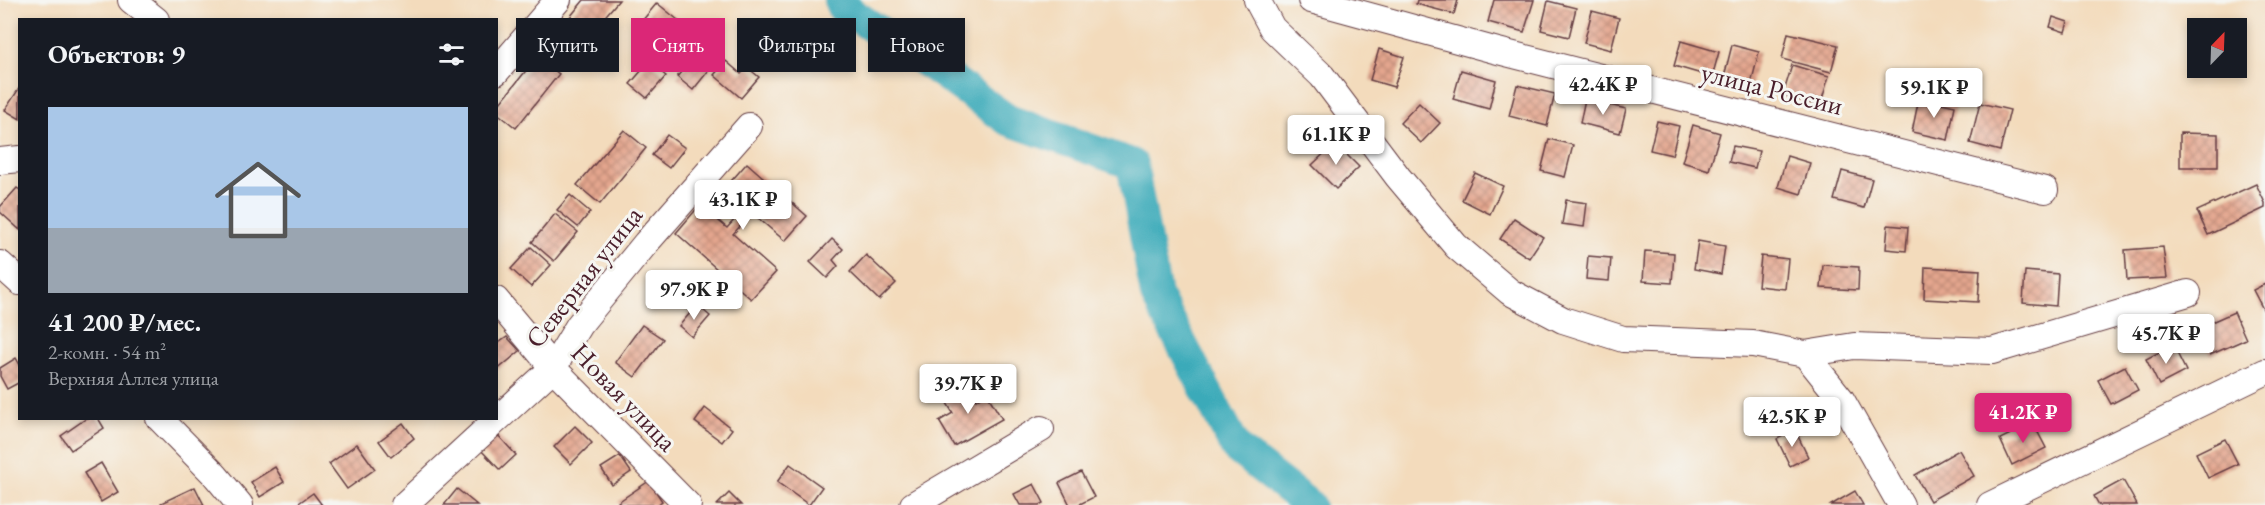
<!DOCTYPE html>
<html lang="ru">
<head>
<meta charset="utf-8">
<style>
  :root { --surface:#171b24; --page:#242831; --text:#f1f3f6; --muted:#9ea1a6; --accent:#db2777 }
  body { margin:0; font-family:"EB Garamond",serif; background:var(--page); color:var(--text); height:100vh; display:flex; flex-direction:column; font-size:22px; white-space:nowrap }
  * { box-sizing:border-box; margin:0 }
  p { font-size:20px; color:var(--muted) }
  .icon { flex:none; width:33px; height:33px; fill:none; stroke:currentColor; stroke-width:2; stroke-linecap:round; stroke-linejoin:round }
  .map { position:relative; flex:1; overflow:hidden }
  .drawer { position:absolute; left:18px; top:18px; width:480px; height:402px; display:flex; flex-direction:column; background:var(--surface); border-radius:0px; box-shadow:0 3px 9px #0003 }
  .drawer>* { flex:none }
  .banner { position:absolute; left:516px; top:18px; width:570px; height:54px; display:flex; gap:12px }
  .needle { width:39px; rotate:23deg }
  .fabs { position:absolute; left:2187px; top:18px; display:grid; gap:12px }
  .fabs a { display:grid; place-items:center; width:60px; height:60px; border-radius:0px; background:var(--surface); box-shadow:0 3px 9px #0003; font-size:30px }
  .price { position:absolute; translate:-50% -51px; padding:0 14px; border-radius:6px; background:#fff; color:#222; font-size:20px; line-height:39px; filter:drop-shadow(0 2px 3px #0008) }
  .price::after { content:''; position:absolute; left:50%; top:36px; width:18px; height:14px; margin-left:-9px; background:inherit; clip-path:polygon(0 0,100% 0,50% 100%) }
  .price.selected { background:var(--accent); color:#fff }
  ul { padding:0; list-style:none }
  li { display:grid; align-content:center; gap:12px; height:318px; padding:0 30px }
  li span { display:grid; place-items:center; height:186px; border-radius:0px; color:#555 }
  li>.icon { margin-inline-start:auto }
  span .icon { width:108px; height:108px; fill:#fffc; stroke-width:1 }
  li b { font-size:26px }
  h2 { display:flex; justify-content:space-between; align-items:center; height:72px; padding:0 30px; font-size:26px }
  .tag { padding:0 21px; border-radius:0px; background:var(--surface); box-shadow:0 3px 9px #0003; font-size:21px; line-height:54px }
  .tag.selected { background:var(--accent); color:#fff }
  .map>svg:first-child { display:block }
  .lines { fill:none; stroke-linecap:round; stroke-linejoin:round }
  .river { stroke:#3baab9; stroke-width:32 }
  .building { fill:url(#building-cross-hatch) }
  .minor-casing { stroke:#633b41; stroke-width:28 }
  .minor { stroke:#fff; stroke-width:26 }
  .labels { text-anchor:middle; stroke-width:6; stroke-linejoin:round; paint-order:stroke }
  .street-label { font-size:27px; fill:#4a1f2b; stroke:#f6f6f2 }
</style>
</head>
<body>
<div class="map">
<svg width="2265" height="505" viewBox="0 0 2265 505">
  <defs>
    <pattern id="building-cross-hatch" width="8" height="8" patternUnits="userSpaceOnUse" patternTransform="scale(1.5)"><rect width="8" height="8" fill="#e4a68e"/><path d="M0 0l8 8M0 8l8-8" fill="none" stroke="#bb8774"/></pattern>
  </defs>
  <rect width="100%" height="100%" fill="#f6f6f2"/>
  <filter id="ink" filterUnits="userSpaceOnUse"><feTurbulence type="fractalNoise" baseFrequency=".0167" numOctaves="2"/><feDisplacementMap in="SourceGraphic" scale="12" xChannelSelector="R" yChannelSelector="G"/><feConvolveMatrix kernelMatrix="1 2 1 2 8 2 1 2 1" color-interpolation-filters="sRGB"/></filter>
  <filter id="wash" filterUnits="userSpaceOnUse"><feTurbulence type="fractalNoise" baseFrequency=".008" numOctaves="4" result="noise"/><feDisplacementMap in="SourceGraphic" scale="24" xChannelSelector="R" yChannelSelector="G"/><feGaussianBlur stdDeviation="1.35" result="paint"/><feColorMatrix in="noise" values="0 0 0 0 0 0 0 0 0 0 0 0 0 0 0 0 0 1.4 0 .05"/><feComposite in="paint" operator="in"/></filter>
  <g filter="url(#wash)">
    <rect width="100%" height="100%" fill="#f3dbbc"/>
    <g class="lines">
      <polyline class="river" points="840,0 842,7 932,66 1008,120 1132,164 1156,295 1236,448 1309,505"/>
    </g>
    <g id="blocks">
      <g class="building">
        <polygon points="584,0 619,0 590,34 570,17"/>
        <polygon points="1417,0 1458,0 1454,14 1416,4"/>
        <polygon points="1494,0 1534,0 1524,32 1488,22"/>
        <polygon points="1548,1 1576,8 1569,37 1541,30"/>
        <polygon points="657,3 678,20 658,44 637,27"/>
        <polygon points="1592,11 1619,18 1611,50 1584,43"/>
        <polygon points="2053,17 2068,22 2065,32 2050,27"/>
        <polygon points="1788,33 1838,45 1831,72 1782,59"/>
        <polygon points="1681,41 1719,52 1712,77 1674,66"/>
        <polygon points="1732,45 1759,52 1750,88 1723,81"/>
        <polygon points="701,47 718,59 693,90 677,77"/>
        <polygon points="1379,49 1404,57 1394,87 1370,80"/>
        <polygon points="537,57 559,74 516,128 496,112 496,108"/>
        <polygon points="726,61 741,74 747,67 759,77 741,98 714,75"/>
        <polygon points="649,62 666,76 647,98 630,84"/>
        <polygon points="1792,65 1829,76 1820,106 1783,95"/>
        <polygon points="1461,70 1496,80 1489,109 1453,99"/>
        <polygon points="1517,85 1555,94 1547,126 1509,116"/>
        <polygon points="20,87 20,119 5,110"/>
        <polygon points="1919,98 1955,106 1948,140 1912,132"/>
        <polygon points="1585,99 1626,109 1620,133 1580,123"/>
        <polygon points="1419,103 1440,123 1421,143 1400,123"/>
        <polygon points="1980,103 2010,110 2000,151 1970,143"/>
        <polygon points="1657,121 1679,126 1672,155 1650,150"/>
        <polygon points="1693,125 1720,133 1709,170 1682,162"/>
        <polygon points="624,130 646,148 600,204 577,185"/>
        <polygon points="2180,133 2218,134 2218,167 2180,167"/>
        <polygon points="667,135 685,148 669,168 652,155"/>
        <polygon points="1549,139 1573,145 1565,177 1541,171"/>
        <polygon points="1335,143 1359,167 1336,189 1312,165"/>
        <polygon points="1733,146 1759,151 1755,168 1729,162"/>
        <polygon points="1787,156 1810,163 1801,194 1778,187"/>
        <polygon points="747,163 807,216 785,241 752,213 733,234 776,272 751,299 676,233 700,205 727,228 746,207 725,188"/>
        <polygon points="1842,171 1872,179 1864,208 1834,200"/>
        <polygon points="1475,173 1503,186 1490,214 1462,200"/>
        <polygon points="2256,184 2265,203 2265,208 2208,235 2197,211"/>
        <polygon points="17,188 20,190 20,230 0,212 0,207"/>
        <polygon points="570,195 590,212 578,227 557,210"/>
        <polygon points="1566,200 1587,203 1584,227 1562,224"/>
        <polygon points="555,214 578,232 554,261 532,242"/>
        <polygon points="1514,218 1543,237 1529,258 1500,239"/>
        <polygon points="1888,225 1908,227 1906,251 1886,249"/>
        <polygon points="832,239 843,249 833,260 838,266 827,278 810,262"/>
        <polygon points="1698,241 1725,246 1721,274 1694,269"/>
        <polygon points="531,247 551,265 531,287 511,269"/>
        <polygon points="2163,247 2167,278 2127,280 2125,250"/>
        <polygon points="1645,251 1674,253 1672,283 1643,281"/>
        <polygon points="866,255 896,283 879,300 850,272"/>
        <polygon points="1588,256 1611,258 1609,281 1586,279"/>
        <polygon points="1761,256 1788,259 1785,289 1758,286"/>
        <polygon points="1823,265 1859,267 1858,290 1821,288"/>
        <polygon points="1925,267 1980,270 1978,302 1924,299"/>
        <polygon points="2025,271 2058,274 2056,306 2023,303"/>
        <polygon points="2265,284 2265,313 2253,290"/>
        <polygon points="697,305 710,316 692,337 679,326"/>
        <polygon points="2234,312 2246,339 2210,355 2198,328"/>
        <polygon points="642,325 663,339 635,377 615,362"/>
        <polygon points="507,337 520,351 496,371 496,345"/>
        <polygon points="2173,345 2186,371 2159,385 2146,359"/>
        <polygon points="16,358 20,365 20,382 7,389 0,376 0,368"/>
        <polygon points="2125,366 2138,390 2111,404 2098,380"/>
        <polygon points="968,385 976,400 987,394 1002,419 954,446 939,421 953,413 944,398"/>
        <polygon points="705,408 732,429 722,442 695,422"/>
        <polygon points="87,418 98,418 104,428 71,450 61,436"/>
        <polygon points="403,423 414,438 391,457 379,441"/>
        <polygon points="2033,423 2046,448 2012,465 2000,439"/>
        <polygon points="575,426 592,443 571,464 554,447"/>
        <polygon points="1795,430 1808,457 1790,466 1777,439"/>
        <polygon points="496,433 516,455 500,470 479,448"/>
        <polygon points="2225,439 2238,464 2208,478 2196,453"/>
        <polygon points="357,444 375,469 347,489 329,464"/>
        <polygon points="1959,450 1974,476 1930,501 1915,475"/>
        <polygon points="620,456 631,472 612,485 601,468"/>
        <polygon points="101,463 118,492 101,502 84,473"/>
        <polygon points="790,464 822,487 809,505 777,482"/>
        <polygon points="275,467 284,482 260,497 251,482"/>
        <polygon points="1081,472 1094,497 1078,505 1070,505 1059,483"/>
        <polygon points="2123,480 2137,505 2099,505 2094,496"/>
        <polygon points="649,481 662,501 657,505 621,505 618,502"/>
        <polygon points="1034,484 1044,503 1040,505 1020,505 1014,494"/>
        <polygon points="195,487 204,505 162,505 161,503"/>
        <polygon points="457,489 477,505 444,505"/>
        <polygon points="1855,491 1863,505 1831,505"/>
        <polygon points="313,493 322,505 296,505"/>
        <polygon points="729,493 741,505 717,505"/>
      </g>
    </g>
  </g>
  <g filter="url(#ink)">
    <use href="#blocks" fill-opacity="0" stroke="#633b41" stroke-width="1.5"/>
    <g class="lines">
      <g class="minor-casing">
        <g id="minor">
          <polyline points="131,0 156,20"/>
          <polyline points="1257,0 1272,28 1322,76 1398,177 1456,246 1510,292 1563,320 1623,339 1753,344 1805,354 1841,399 1901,505"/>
          <polyline points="1311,0 1494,50 2045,190"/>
          <polyline points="496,72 558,0"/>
          <polyline points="0,161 20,159"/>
          <polyline points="0,264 20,282"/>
          <polyline points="496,300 553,368 688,505"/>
          <polyline points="1805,354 1854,346 1992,351 2188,293"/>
          <polyline points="159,418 215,475 240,505"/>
          <polyline points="404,505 553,368 579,325 646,243 749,126"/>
          <polyline points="913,505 1041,429"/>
          <polyline points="1990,505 2265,372"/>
        </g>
      </g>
      <use href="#minor" class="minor"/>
    </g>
  </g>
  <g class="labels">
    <g class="street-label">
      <text transform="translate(1772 89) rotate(14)" y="9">улица России</text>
      <text transform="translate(584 277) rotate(-52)" y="9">Северная улица</text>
      <text transform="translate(624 397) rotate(46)" y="9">Новая улица</text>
    </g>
  </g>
</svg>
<div class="fabs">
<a><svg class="needle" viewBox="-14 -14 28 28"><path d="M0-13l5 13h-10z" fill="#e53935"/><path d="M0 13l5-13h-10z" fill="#9ea1a6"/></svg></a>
</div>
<b class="price" style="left:1603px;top:116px">42.4K ₽</b>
<b class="price" style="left:1934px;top:119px">59.1K ₽</b>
<b class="price" style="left:1336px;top:166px">61.1K ₽</b>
<b class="price" style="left:743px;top:231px">43.1K ₽</b>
<b class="price" style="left:694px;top:321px">97.9K ₽</b>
<b class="price" style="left:2166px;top:365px">45.7K ₽</b>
<b class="price" style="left:968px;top:415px">39.7K ₽</b>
<b class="price selected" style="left:2023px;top:444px">41.2K ₽</b>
<b class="price" style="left:1792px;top:448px">42.5K ₽</b>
<div class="banner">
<a class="tag">Купить</a>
<a class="tag selected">Снять</a>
<a class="tag">Фильтры</a>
<a class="tag">Новое</a>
</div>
<section class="drawer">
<h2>Объектов: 9<svg class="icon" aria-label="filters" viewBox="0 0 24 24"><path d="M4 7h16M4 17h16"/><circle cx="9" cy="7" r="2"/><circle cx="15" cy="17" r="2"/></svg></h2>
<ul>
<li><span style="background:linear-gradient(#a9c7e8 65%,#9aa5b1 0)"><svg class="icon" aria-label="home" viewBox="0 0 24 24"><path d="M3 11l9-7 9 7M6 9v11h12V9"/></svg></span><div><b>41 200 ₽/мес.</b><p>2-комн. · 54 m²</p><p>Верхняя Аллея улица</p></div></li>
</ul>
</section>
</div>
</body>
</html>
